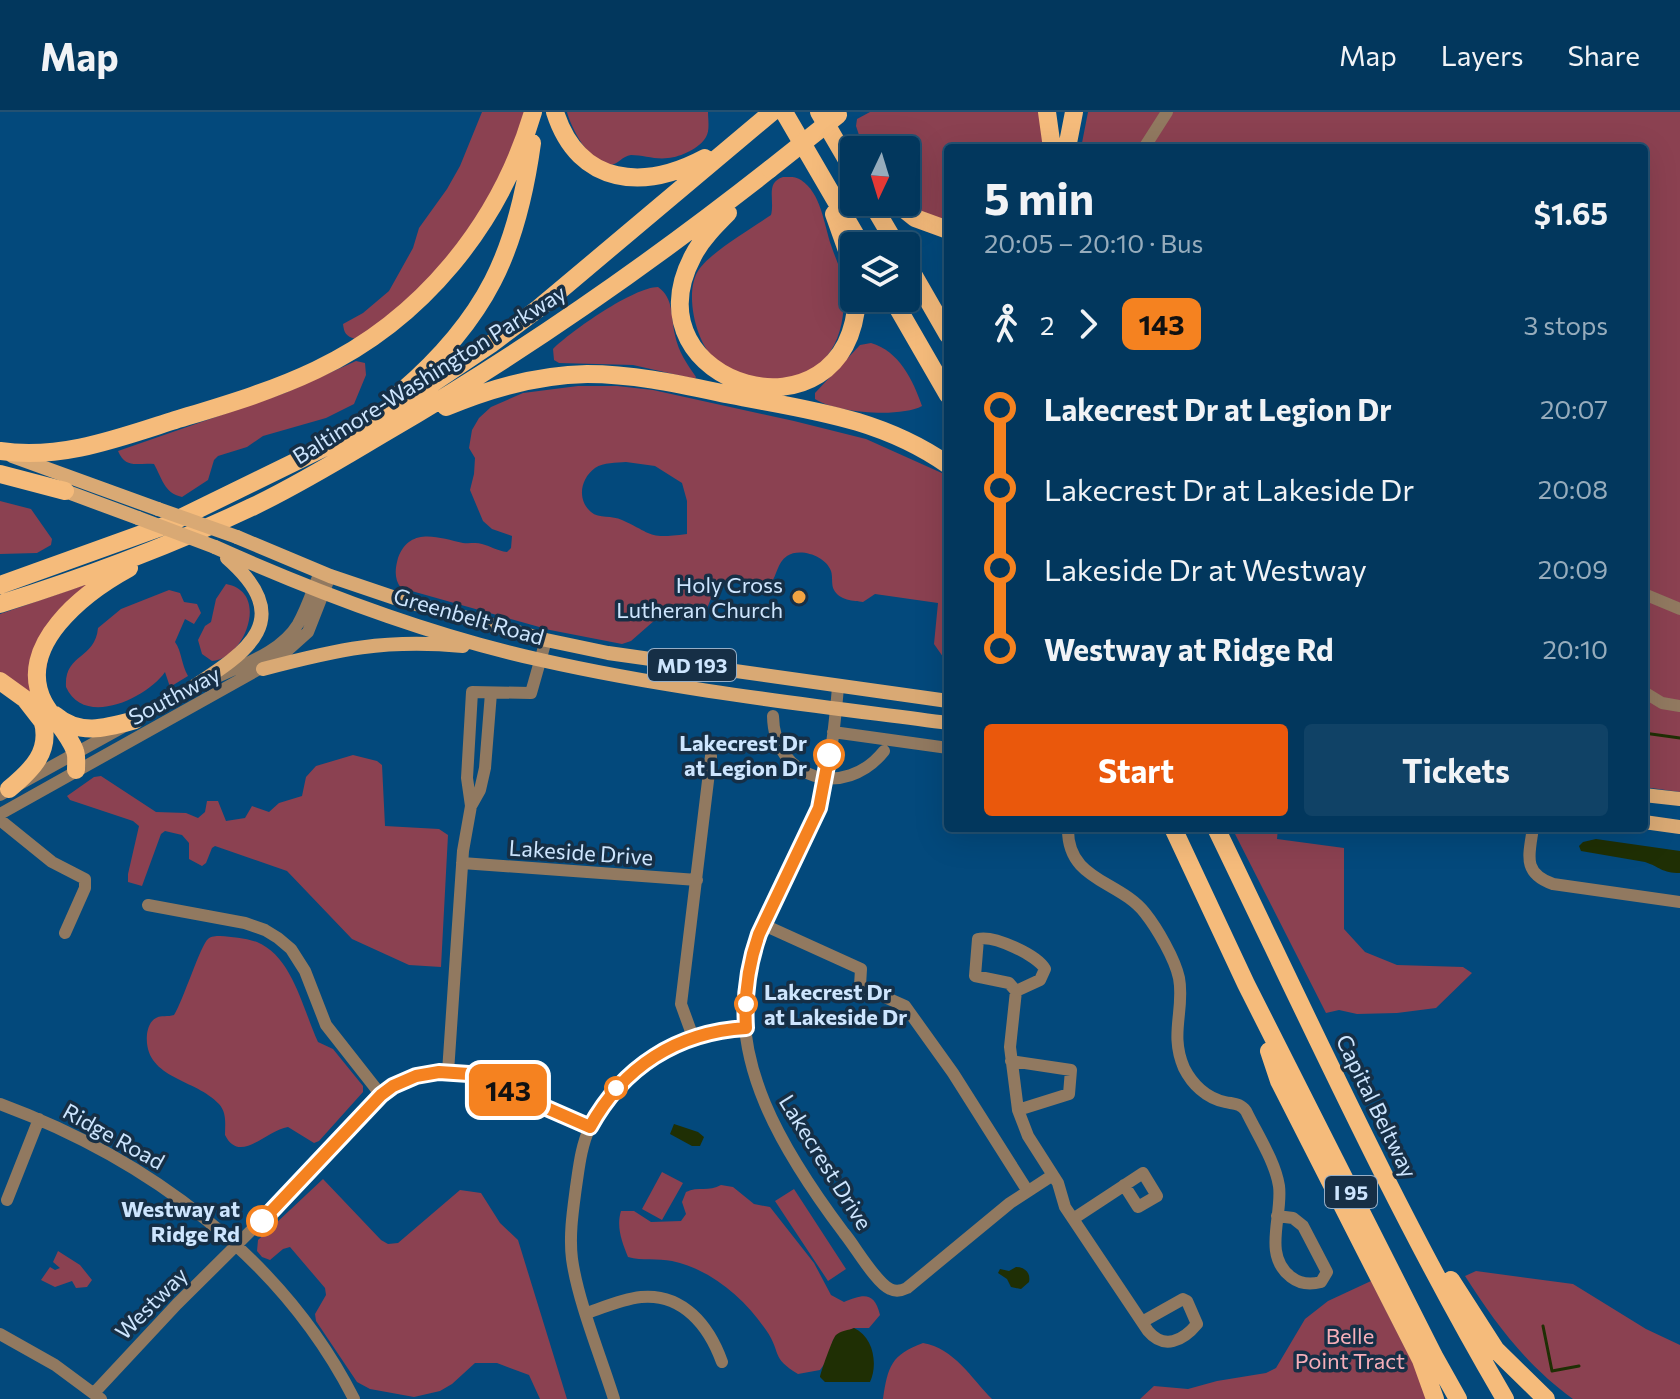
<!DOCTYPE html>
<meta charset="utf-8">
<style>
body{margin:0;font-family:Commissioner,sans-serif;background:#104266;color:#f1f3f6;height:100vh;display:flex;flex-direction:column;font-size:30px;white-space:nowrap}
*{box-sizing:border-box;margin:0}
p{font-size:26px;color:#96acbc}
.icon{flex:none;width:44px;height:44px;fill:none;stroke:currentColor;stroke-width:2;stroke-linecap:round;stroke-linejoin:round}
.map{position:relative;flex:1;overflow:hidden}
.side{position:absolute;left:944px;top:32px;width:704px;height:688px;display:flex;flex-direction:column;background:#02375d;border-radius:8px;box-shadow:0 8px 32px #0002,0 0 0 2px #235172}
.side>*{flex:none}
.badge{padding:0 16px;border-radius:12px;font-size:28px;line-height:52px}
.needle{width:52px;rotate:184deg}
.fabs{position:absolute;left:840px;top:24px;display:grid;gap:16px}
.fabs a{display:grid;place-items:center;width:80px;height:80px;border-radius:8px;background:#02375d;box-shadow:0 8px 32px #0002,0 0 0 2px #235172;font-size:40px}
.map>.badge{position:absolute;translate:-50% -50%;box-shadow:0 0 0 4px #fff}
.legs{display:flex;align-items:center;gap:12px;height:88px;padding:0 40px;font-size:26px}
.legs p{margin-inline-start:auto}
.head{display:flex;align-items:center;justify-content:space-between;height:136px;padding:0 40px}
h1{font-size:44px;font-weight:700;line-height:60px}
.cta{display:flex;gap:16px;margin-top:auto;padding:16px 40px}
.cta a{flex:1;height:92px;border-radius:8px;background:#ea580c;color:#fff;font-size:32px;font-weight:700;line-height:92px;text-align:center}
.cta a+a{background:#104266;color:#f1f3f6}
ul{padding:0 40px;list-style:none}
li{display:flex;align-items:center;gap:28px;height:80px;font-size:30px}
li i{display:grid;place-items:center;width:12px;height:100%;margin:0 10px;background:currentColor}
li i::after{content:'';width:20px;height:20px;margin:-10px;border:6px solid;border-radius:50%;background:#02375d}
li p{margin-inline-start:auto}
li:first-child i{background:linear-gradient(#0000 50%,currentColor 0)}
li:last-child i{background:linear-gradient(currentColor 50%,#0000 0)}
header{display:flex;align-items:center;gap:48px;box-sizing:border-box;height:112px;padding:0 40px;background:#02375d;border-bottom:2px solid #235172}
header strong{font-size:38px}
nav{display:flex;gap:44px;margin-inline-start:auto;font-size:28px}
.map>svg:first-child{display:block}
</style>
<header>
<strong>Map</strong>
<nav><a>Map</a><a>Layers</a><a>Share</a></nav>
</header>
<div class="map">
<svg width="1680" height="1287" viewBox="0 0 1680 1287">
<rect width="100%" height="100%" fill="#03497c"/>
<path fill="#8b4151" fill-rule="evenodd" d="M482,0h51l-10,34 -96,146 -72,47c-9,-3 -11,-6 -12,-15l20,-11 26,-22 24,-43 6,-20 28,-39 13,-23z
M567,0h141c0,8 2,18 -2,25 -6,11 -25,20 -38,21 -12,2 -25,-3 -37,-3 -9,1 -14,11 -23,10 -19,-3 -37,-37 -41,-53z
M870,0h169l6,36h-97v74l-18,-5 -24,-15v-52h-42l-8,-24 1,-7z
M1088,0h592v680l-36,-5v-639h-563z
M783,65c7,0 12,-1 18,3 20,13 23,44 30,65 3,10 8,19 10,29 11,54 -10,109 -73,106 -17,-1 -37,-9 -51,-19 -21,-16 -33,-68 -19,-90 11,-18 54,-43 73,-56 4,-16 -6,-32 12,-38z
M658,175c16,11 13,31 17,48 3,16 12,29 21,42l-1,2 -62,-14 -74,-2 -5,-3 -1,-11c18,-18 81,-62 105,-62z
M871,231c28,8 42,37 51,63 -22,12 -86,7 -107,-7v-6l45,-48z
M356,249l9,2 1,12 -12,29 -28,14 -63,18 -16,11 -29,9 -4,4 -6,20 -26,17c-18,-4 -20,-19 -28,-33 -16,-2 -28,6 -36,-13l167,-58z
M578,274h39l36,4 141,31 72,18 78,35 4,4v186l-14,-20 4,-41 -63,-9 -12,8c-9,-1 -24,-2 -29,-12 -3,-5 -1,-13 -3,-19 -5,-15 -31,-24 -44,-15 -10,7 -10,19 -16,27 -24,0 -46,-15 -59,13 -4,9 -5,16 -13,23l-44,1 -24,21 -9,3 -72,-14 -149,-42c-7,-9 -6,-19 -3,-30 12,-32 41,-20 65,-15 7,1 13,-1 19,1 9,2 15,7 25,8l4,-4 1,-12 -20,-7 -9,-8 -13,-31 4,-16 1,-16 -6,-10 3,-18 7,-12 12,-11 32,-14zM626,350l29,4 27,17 5,18v33c-40,5 -32,1 -65,-14 -10,-5 -23,-1 -31,-8 -14,-12 -11,-33 4,-44 9,-6 21,-5 31,-6z
M0,389l31,8 21,30 -1,6 -14,8 -37,1z
M99,468l-46,48 -13,79 -40,-30v-63z
M226,472c45,8 18,76 -14,77l-10,-7 -4,-14 7,-14 6,-4 5,-23z
M169,478l11,3 4,9 13,2 4,9 -7,11 -9,-5 -10,23c7,10 6,22 13,34l-18,11 -5,-15c-18,26 -81,56 -99,15 -2,-34 29,-27 32,-59l23,-19z
M353,643l24,6 5,4 3,61 54,3 9,6 -7,132 -32,-2 -57,-26 -65,-68 -72,-25 -3,2 -6,15 -4,3 -13,-7v-16l-7,-8 -17,-4 -4,3 -19,52 -14,-4v-8l11,-48 -6,-5 -63,-21 -3,-4 27,-19 7,-1 55,36 30,1 12,5 7,-6 2,-11h11l8,20 19,-3 7,-12 17,6 10,-9 23,-7 4,-19 10,-11z
M1232,716h46l-1,11 67,9v81l21,23 32,13 66,2 9,6 -36,35 -39,5 -40,1 -18,-4 -13,3z
M220,824c12,1 25,2 37,6 36,15 46,68 61,100l15,7 30,37v6l-44,49 -5,2 -26,-16c-22,3 -48,38 -63,8 0,-11 2,-22 -6,-31 -24,-26 -76,-25 -72,-70 1,-6 3,-13 9,-16 5,-3 12,-1 18,-3 9,-14 27,-71 34,-76 3,-3 8,-3 12,-3z
M662,1060l21,11 -21,37 -20,-11z
M323,1067l58,61 7,4 10,-1 62,-53 21,3 19,30 18,17 49,159h-27l-11,-24 -32,-12h-22l-23,21 -12,7 -26,6 -44,-8 -13,-7 -41,-61 -1,-7 11,-19 -1,-7 -35,-41 -7,2 -13,11 -8,-3 -5,-6 1,-11z
M721,1073l12,2 21,17 16,3 44,56 17,32 13,7c18,-7 30,-12 36,13l-11,13h-15l-21,12 -5,19 -8,11 -22,4c-28,-17 -16,-21 -32,-44 -22,-32 -54,-60 -94,-69 -14,-3 -30,0 -44,-4 -6,-15 -12,-30 -7,-46h13l17,11 30,-1 5,-7 -4,-12 4,-10c12,-6 23,0 35,-7z
M794,1077l52,80 -18,12 -53,-80z
M58,1139l22,14 12,15 -5,7 -11,1 -4,-7 -17,6 -14,-7 9,-13 5,3 5,-2 -7,-6z
M1476,1159l97,13 73,45 34,16v54h-107c-46,-33 -78,-76 -108,-123z
M1371,1169l47,92 9,26h-287l14,-13 34,3 29,-8 49,-8 10,-5 29,-49 23,-18z
M923,1231c31,5 48,35 69,56h-109c5,-33 8,-44 40,-56z"/>
<path fill="#1f2f04" d="M1596,727l84,12v22c-18,0 -20,-6 -35,-11l-64,-11 -2,-5 4,-4z
M674,1012l24,8 6,5 -4,9h-8l-22,-12z
M1016,1155c9,0 15,6 13,15l-8,7 -10,-2 -4,-8 -9,-6 2,-4 9,2z
M854,1216c20,9 24,37 16,54h-45l-5,-5c0,-3 13,-40 16,-42 4,-4 13,-5 18,-7z"/>
<g fill="none" stroke-linecap="round" stroke-linejoin="round">
<path stroke="#1f2f04" stroke-width="3" d="M1644,621l36,5
M1543,1214l9,45 27,-5"/>
<path stroke="#917960" stroke-width="12" d="M1144,36l23,-36
M1644,482l36,15
M215,566c29,-14 66,-26 83,-54 9,-16 15,-35 22,-52
M838,575c-4,47 -9,98 -28,142 -18,42 -44,82 -58,127 -31,100 35,201 92,277 11,13 32,50 46,56 6,3 11,2 17,-1l103,-85 43,-28
M1644,580l18,11 18,3
M773,604c1,64 72,84 111,35
M833,620l115,16
M0,683l199,-110
M471,694l-4,-28 5,-86 59,1 15,-53
M0,702l279,-156 29,-26 22,-56
M0,708l52,42 33,17v9l-20,45
M1068,716c-1,53 51,52 77,85 12,15 30,46 34,65 6,31 -10,56 5,90 8,16 22,30 41,34 9,2 15,1 21,9 11,23 29,50 33,75 4,30 -17,69 12,91 9,7 19,8 30,5l6,-10 -24,-46 -10,-8 -16,-2
M1533,716c-4,27 -11,45 20,56l127,18
M462,751l235,17
M148,793l97,18 20,7 13,8 13,11 14,22 21,54 55,70
M764,813l97,44 -1,17 45,20 48,67 74,117
M1016,879l-7,-8 -34,-7 3,-37c16,-4 59,16 67,30l-5,11 -24,11 -6,56 8,63 10,26 30,47 7,24 83,124c16,19 35,10 49,-7l-10,-23 -4,-2 -41,23
M693,925l-12,-33 30,-248
M1011,949l60,9 -2,24 -51,16
M448,960l15,-221 8,-45 9,-16 5,-22 6,-75
M0,992c146,54 282,153 354,295
M7,1088l32,-81
M1073,1107l70,-46 14,23 -19,11 -14,-22
M587,1201c17,-6 36,-14 54,-16 42,-4 68,29 81,65
M0,1222l55,31 46,34
M94,1281l83,-89 117,-116 87,-93c47,-39 92,-21 141,1 22,10 45,21 68,31
M614,1287c-13,-42 -36,-97 -42,-140 -3,-24 1,-49 4,-72 3,-20 5,-41 14,-60 29,-61 90,-94 156,-99"/>
<path stroke="#d9a974" stroke-width="14" d="M12,344l146,53
M57,376l81,30
M237,425l93,39 68,23 148,41 62,13 340,48
M215,435c105,47 213,88 326,113 133,30 271,45 407,63
M263,557c76,-20 121,-30 200,-23
M190,577c57,-37 108,-69 37,-131
M1644,683l36,4
M1644,710l36,5"/>
<path stroke="#f5bb7b" stroke-width="18" d="M555,0c24,75 90,78 150,46
M784,0l78,134
M819,0l35,60
M1047,0l5,36
M1067,36l7,-36
M871,90l26,44
M895,90l20,16 33,12
M728,101c-13,13 -27,27 -35,43 -69,130 156,196 164,42
M834,102l20,56
M906,150l42,73
M892,186l56,97
M401,280c85,-73 116,-140 131,-249
M446,295c45,-19 92,-32 141,-33 49,0 96,11 144,21 78,15 150,23 217,70
M0,339c59,9 116,-12 172,-30 49,-15 98,-29 144,-51 106,-50 184,-146 217,-258
M0,362l65,17
M0,473l164,-59 184,-90 55,-33 88,-59 48,-36 233,-196
M0,492c86,-27 172,-59 254,-98 46,-22 88,-48 132,-74 134,-78 262,-167 384,-263
M0,569l25,18 21,27
M55,603c24,21 51,13 80,5
M76,658c0,-6 1,-14 -1,-19 -6,-17 -22,-32 -31,-48 -30,-57 41,-111 85,-135
M9,677c23,-19 43,-38 33,-70
M1173,716l73,156 189,374 23,41
M1216,716c93,192 181,387 289,571
M1269,939l10,30 142,279 14,39
M1451,1168l45,70 50,49"/>
<path stroke="#d9a974" stroke-width="14" d="M158,397l79,28
M138,406l77,29"/>
<path stroke="#f5bb7b" stroke-width="18" d="M770,57l68,-54"/>
</g>
<g fill="none" stroke-linecap="round" stroke-linejoin="round">
<defs>
<path id="line-1" d="M262,1109l119,-126 12,-9 23,-10 23,-4 30,2 121,53c33,-60 87,-95 156,-99 -2,-33 2,-63 13,-94l60,-126 10,-53"/>
</defs>
<use href="#line-1" stroke="#fff" stroke-width="18"/>
<use href="#line-1" stroke="#f58220" stroke-width="12"/>
</g>
<circle fill="#f3a442" stroke="#162f46" stroke-width="3" cx="799" cy="485" r="8"/>
<g fill="#fff" stroke="#f58220" stroke-width="4">
<circle cx="829" cy="643" r="14"/>
<circle cx="746" cy="892" r="10"/>
<circle cx="616" cy="976" r="10"/>
<circle cx="262" cy="1109" r="14"/>
</g>
<g text-anchor="middle" dominant-baseline="central" stroke-width="7" stroke-linejoin="round" paint-order="stroke">
<g fill="#162f46" stroke="#96aec7" stroke-width="2">
<rect x="648" y="537" width="88" height="32" rx="6"/>
<rect x="1325" y="1064" width="52" height="32" rx="6"/>
</g>
<g font-size="20" font-weight="bold" fill="#cde5fe">
<text x="692" y="553">MD 193</text>
<text x="1351" y="1080">I 95</text>
</g>
<g font-size="22" fill="#cde5fe" stroke="#162f46">
<text transform="translate(429 262) rotate(-32)">Baltimore-Washington Parkway</text>
<text transform="translate(469 504) rotate(16)">Greenbelt Road</text>
<text transform="translate(174 583) rotate(-28)">Southway</text>
<text transform="translate(581 740) rotate(4)">Lakeside Drive</text>
<text transform="translate(1377 994) rotate(64)">Capital Beltway</text>
<text transform="translate(114 1024) rotate(29)">Ridge Road</text>
<text transform="translate(826 1050) rotate(58)">Lakecrest Drive</text>
<text transform="translate(151 1191) rotate(-45)">Westway</text>
</g>
<g font-size="22" fill="#cde5fe" stroke="#162f46" text-anchor="end">
<text x="783" y="472">Holy Cross<tspan x="783" dy="25">Lutheran Church</tspan></text>
</g>
<g font-size="22" font-weight="bold" fill="#cde5fe" stroke="#162f46" text-anchor="end">
<text x="807" y="630">Lakecrest Dr<tspan x="807" dy="25">at Legion Dr</tspan></text>
<text x="764" y="879" text-anchor="start">Lakecrest Dr<tspan x="764" dy="25">at Lakeside Dr</tspan></text>
<text x="240" y="1096">Westway at<tspan x="240" dy="25">Ridge Rd</tspan></text>
</g>
<g font-size="22" fill="#f7afba" stroke="#162f46">
<text x="1350" y="1223">Belle<tspan x="1350" dy="25">Point Tract</tspan></text>
</g>
</g>
</svg>
<div class="fabs">
<a><svg class="needle" viewBox="-14 -14 28 28"><path d="M0-13l5 13h-10z" fill="#e53935"/><path d="M0 13l5-13h-10z" fill="#96acbc"/></svg></a>
<a><svg class="icon" aria-label="layers" viewBox="0 0 24 24"><path d="M12 4l9 5-9 5-9-5zM3 14l9 5 9-5"/></svg></a>
</div>
<b class="badge" style="left:508px;top:978px;background:#f58220;color:#111">143</b>
<section class="side">
<div class="head"><div><h1>5 min</h1><p>20:05 – 20:10 · Bus</p></div><b>$1.65</b></div>
<div class="legs"><svg class="icon" aria-label="walk" viewBox="0 0 24 24"><circle cx="13" cy="4" r="2"/><path d="M13 8l-2 6 4 7M11 14l-3 7M7 12l3-4h3l4 4"/></svg>2<svg class="icon" aria-label="forward" viewBox="0 0 24 24"><path d="M9 5l7 7-7 7"/></svg><b class="badge" style="background:#f58220;color:#111">143</b><p>3 stops</p></div>
<ul>
<li><i style="color:#f58220"></i><b>Lakecrest Dr at Legion Dr</b><p>20:07</p></li>
<li><i style="color:#f58220"></i><span>Lakecrest Dr at Lakeside Dr</span><p>20:08</p></li>
<li><i style="color:#f58220"></i><span>Lakeside Dr at Westway</span><p>20:09</p></li>
<li><i style="color:#f58220"></i><b>Westway at Ridge Rd</b><p>20:10</p></li>
</ul>
<div class="cta"><a>Start</a><a>Tickets</a></div>
</section>
</div>
